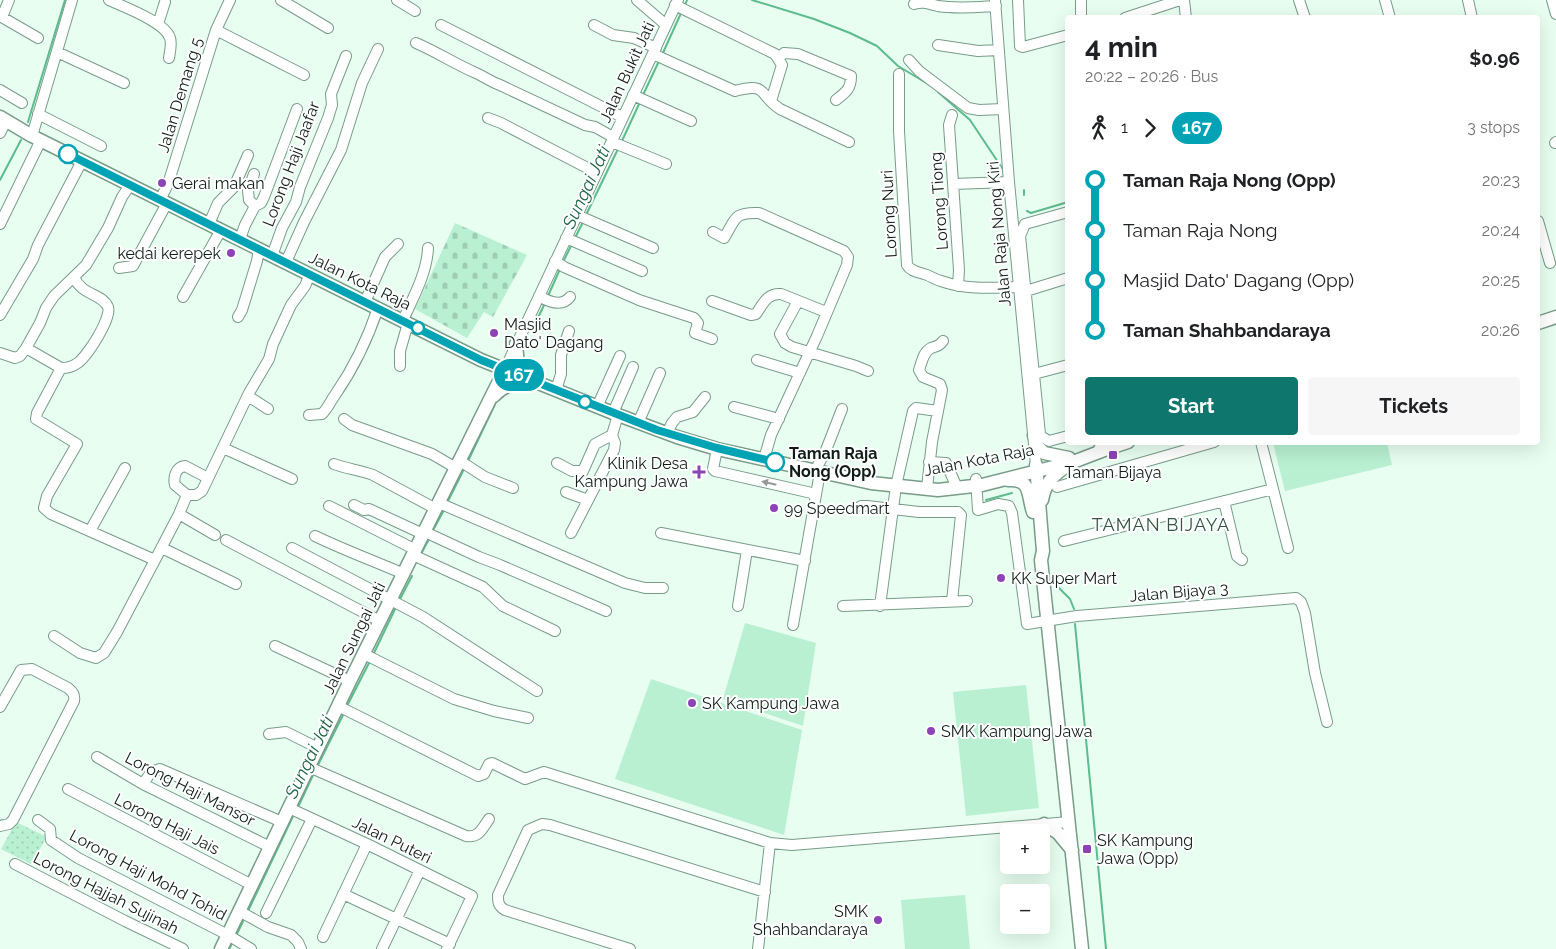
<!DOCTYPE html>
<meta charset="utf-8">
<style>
body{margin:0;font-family:Raleway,sans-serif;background:#f6f6f6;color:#202124;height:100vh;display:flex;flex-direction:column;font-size:19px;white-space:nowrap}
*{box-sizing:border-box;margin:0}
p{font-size:16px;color:#757577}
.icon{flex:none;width:28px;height:28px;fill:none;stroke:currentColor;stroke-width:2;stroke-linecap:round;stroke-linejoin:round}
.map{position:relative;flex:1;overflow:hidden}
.side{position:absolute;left:1065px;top:15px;width:475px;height:430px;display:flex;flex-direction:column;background:#fff;border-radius:5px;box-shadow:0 5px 20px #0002}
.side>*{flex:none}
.badge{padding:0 10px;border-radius:16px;font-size:18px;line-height:32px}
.fabs{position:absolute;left:1000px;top:824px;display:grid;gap:10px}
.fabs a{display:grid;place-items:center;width:50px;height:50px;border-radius:5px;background:#fff;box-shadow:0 5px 20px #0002;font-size:25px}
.map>.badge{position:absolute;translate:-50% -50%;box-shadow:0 0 0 2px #fff}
.legs{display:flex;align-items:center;gap:8px;height:55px;padding:0 20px;font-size:16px}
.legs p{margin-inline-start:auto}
.overview{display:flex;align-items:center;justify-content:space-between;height:85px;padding:0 20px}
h1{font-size:28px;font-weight:700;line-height:38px}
.action{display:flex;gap:10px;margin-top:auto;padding:10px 20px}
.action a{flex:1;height:58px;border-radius:5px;background:#0f766e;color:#fff;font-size:20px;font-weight:700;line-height:58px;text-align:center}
.action a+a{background:#f6f6f6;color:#202124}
ul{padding:0 20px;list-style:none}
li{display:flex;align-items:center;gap:18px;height:50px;font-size:19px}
li i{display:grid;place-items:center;width:8px;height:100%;margin:0 6px;background:currentColor}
li i::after{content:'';width:12px;height:12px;margin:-6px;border:4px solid;border-radius:50%;background:#fff}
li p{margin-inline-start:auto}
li:first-child i{background:linear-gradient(#0000 50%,currentColor 0)}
li:last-child i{background:linear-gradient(currentColor 50%,#0000 0)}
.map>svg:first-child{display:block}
</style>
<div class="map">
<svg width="1556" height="949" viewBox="0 0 1556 949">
<defs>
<pattern id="green-dots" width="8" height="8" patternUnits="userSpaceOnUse" patternTransform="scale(1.25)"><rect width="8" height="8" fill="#b9f0d2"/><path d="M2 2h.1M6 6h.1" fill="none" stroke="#9ecdb4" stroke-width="1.8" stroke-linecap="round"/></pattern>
<pattern id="cemetery-stones" width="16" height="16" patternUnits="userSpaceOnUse" patternTransform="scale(1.25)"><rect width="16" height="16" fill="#b9f0d2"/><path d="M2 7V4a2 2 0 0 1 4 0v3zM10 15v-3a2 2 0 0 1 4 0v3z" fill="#9ecdb4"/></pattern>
</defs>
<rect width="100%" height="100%" fill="#e7fef1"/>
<path fill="url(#green-dots)" d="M16,822l31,15 -16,27 -30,-15z"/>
<path fill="url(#cemetery-stones)" d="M455,223l72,32 -34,62 -9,-5 -17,26 -52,-29z"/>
<path fill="#b9f0d2" d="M1273,443h114l5,22 -107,26z
M745,623l71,20 -13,83 -80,-27z
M651,679l151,51 -18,105 -169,-56z
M1026,685l13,123 -73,8 -13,-124z
M965,895l5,54h-65l-4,-49z"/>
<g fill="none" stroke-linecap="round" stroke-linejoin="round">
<path stroke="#5dbb8e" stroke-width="2" d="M752,0l62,19 36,14 27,13 21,20 35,21
M685,5l2,-5
M662,55l20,-44
M938,92l32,28 32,48
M643,95l16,-34
M28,122l37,-122
M621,143l19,-41
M0,180l21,-40
M1024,190v5
M1027,211l4,2 37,-11
M586,215l32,-66
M575,238l8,-16
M563,262l9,-18
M548,296l12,-27
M534,326l11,-23
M468,461l29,-61
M986,500l26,-7
M447,503l18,-36
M432,532l12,-22
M421,554l8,-15
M1054,583l16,16 4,10
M399,601l13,-25
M1075,624l31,325
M373,655l23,-48
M347,706l23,-45
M317,767l27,-54
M298,807l16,-34
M248,911l46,-97
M236,936l9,-19
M229,949l4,-7"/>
<defs>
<path id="minor" d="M109,0c15,7 56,22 61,38 2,5 0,14 -1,20
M281,0l47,28
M397,0l18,11
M637,0l29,25
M995,0l14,182 27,283
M1018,0l2,46 3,1 45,-12
M1081,0v18
M1184,0l2,18
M1299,0l6,18
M1385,0l5,18
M1468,0l4,18
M1552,0l4,14
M914,4c10,-3 15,0 24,2 19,3 39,1 58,0
M675,5l100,49 7,11 -11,36
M0,16l38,22
M2,17l7,-17
M1125,18l55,-18
M158,24l7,-22
M441,25l181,92
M594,25l19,10 21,3 22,10
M216,30l88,45
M416,43c21,9 39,21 60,30 9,4 13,8 24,12l85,40 10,2 18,10
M938,45l40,6 21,-1
M57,52l67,31
M653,54l82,37c34,-9 23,4 45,18l69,33
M778,58l6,-5 14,1 53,22c0,13 -5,16 -15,24
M909,60l10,11 49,37 11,2 24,-1
M899,74v57l8,134c4,7 12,7 20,10 5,2 9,5 14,6 25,9 51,7 77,6
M0,90l22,13
M633,95l58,26
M38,114l63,32
M952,115l-3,10 10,145 -1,16
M488,118l13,5 96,50
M0,133l6,-12
M32,136l40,-136
M612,142l54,22
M1555,143l1,-1
M953,184l56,-2
M160,200l8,-16 48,-154 14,-30
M255,206l6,-3 3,-6 33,-88
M1068,212l-43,12 -5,12 20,198 2,3 7,4 19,-5
M577,215l76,33
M1538,221l12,42
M0,224l41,-84
M209,224l9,-21 16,-16 14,-32
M713,232l11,6c12,-19 9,-26 35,-25l85,38 4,6 -1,8 -30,71 -46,99 -7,24
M566,238l76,33
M240,239l5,-14 10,-19 -6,-6 -1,-9 6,-17
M272,256l10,-28 14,-26 4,-15 28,-69 4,-13 -1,-11 15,-38
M555,261l9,6 75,33 55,18 4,5 -3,10 17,6
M286,262l18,-40 37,-72 21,-67 16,-34
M119,268l14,-2 34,-63
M1026,291l42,-13
M539,296c10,6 23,11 31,1
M183,297l38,-67
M712,301l39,14 5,-1c7,-10 11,-21 25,-20l45,18
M798,301l-18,33 5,9 7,4 64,19 12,5
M365,302l20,-45 13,-13
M0,315l33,-56 5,-14 44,-84
M238,317l4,-7 15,-49 2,-12
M403,320c10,-22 24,-47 25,-72
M26,348l35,20c5,0 11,-1 15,-4 10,-5 36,-46 32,-57 -6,-14 -26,-11 -34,-30
M0,353l15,5 5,-2 6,-8 14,-25 6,-15 8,-12 32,-31 22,-37 14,-31 8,-12
M757,360l43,13
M400,366v-15l8,-28
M505,369l173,-369
M1034,374l34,-9
M556,390l5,-16v-19l8,-24
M248,396l20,13
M597,407l23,-51
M734,407l45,12
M613,413l20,-46
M309,415l13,-1c6,-6 8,-12 13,-19 18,-26 33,-57 43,-87
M344,419l8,6 80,29 24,14
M638,423l22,-50
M667,433l5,-10 5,-6 16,-5 12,-15
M1261,442l27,106
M223,448l69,31
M717,449l-4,20 2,2 101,23
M460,461l25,16 28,11
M929,462l17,1 9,20
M557,463l15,8h11l12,-27 17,-9 6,-20
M334,464c13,5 26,6 39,11l63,34
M815,471l11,-21 16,-41
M976,479l2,31 20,-6 11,2 3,7 15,111 50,-8 219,-18 5,4 4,11 10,60 12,49
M1057,487l157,-45
M927,488l5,-46 10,-52 -2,-6 -17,-7 -4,-7c3,-8 4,-18 12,-22 6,-2 8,-2 12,-7
M566,492l22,8
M187,495l-12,-10c-2,-8 1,-18 10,-19l23,12
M1224,501l13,55 5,4
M439,503l186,80 20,5h18
M354,505l10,5 5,-1 54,25
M329,506l87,44
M861,506h6l52,6h39l3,3 -9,86
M179,514l36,21
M90,531l35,-63
M425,532l54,25 21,8 106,46
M571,533l43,-83 1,-7 -3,-8
M661,533l144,28
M315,536c29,14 59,25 89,38
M226,540l154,81
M1064,541l209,-52
M162,548l74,36
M292,548l131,69 114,74
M413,555l70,32 20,19 52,25
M155,560l24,-46 8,-19h9l6,-4 47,-98 20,-34 4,-15 18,-39 14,-19 5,-12
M738,606l9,-56
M843,606l124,-5
M880,606l16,-120 17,-75 3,-3 22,3
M793,625l27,-153
M54,636l26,17 16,5 8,-5 13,-21 38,-72 -104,-46 -7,-6 3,-12 30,-52 -41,-25 1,-6 24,-45
M275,646l75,35
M364,654l90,45 40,12 34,7
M338,706l140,70 6,-2 5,-10 3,-1 33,16 19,-7 226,71 22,2 277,-23
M0,707l21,-37 11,-1 36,19c5,4 7,7 6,13l-61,119 -4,4 -9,2
M269,734l17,-2 32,16
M97,757l46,27 127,63
M309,767l157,69c13,2 16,-7 23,-17
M143,784l8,-12 9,-3 122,53
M68,789l184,96
M289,808l78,36 105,52 -25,53
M38,820l12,9 1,11 27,18 150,77 23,14
M15,864l110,57 58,28
M343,894l107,50
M239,911l29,16 23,8 7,7 3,7
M266,913l46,-94
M323,937l44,-93
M382,949l38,-79
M630,949l-125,-39c-7,-4 -7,-8 -7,-15l30,-65 14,-6 8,1 215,67
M758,949l12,-106"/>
<path id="major" d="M0,117l32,19 449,224 137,55 59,22 40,12 154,34 67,7 44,-5 91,-23 34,-13
M1538,323l18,-6
M516,344l2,21 9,13
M494,396c10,-12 23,-13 38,-14
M1034,435l4,12 6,6 25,5
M1100,449h7l21,-7
M1036,465l7,86 -2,9 41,389
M1008,480c24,-1 19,14 25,32
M1042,500c3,-16 9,-23 23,-33
M1044,824l14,9 14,17
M221,949l129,-268 155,-312"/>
</defs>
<use href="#minor" stroke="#799c89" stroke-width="12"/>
<use href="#major" stroke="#799c89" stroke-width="15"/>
<use href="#minor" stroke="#fff" stroke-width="10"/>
<use href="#major" stroke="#fff" stroke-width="12"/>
</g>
<defs><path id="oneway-solid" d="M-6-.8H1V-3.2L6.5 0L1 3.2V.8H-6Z" transform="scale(1.25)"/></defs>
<use fill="#939996" href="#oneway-solid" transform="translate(769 483) rotate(-167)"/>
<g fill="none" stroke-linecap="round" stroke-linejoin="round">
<defs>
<path id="line-1" d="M68,154l413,206 176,70 60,18 58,14"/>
</defs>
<use href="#line-1" stroke="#fff" stroke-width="11"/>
<use href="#line-1" stroke="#00a3b4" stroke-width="8"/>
</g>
<g fill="#fff" stroke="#00a3b4" stroke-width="2.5">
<circle cx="68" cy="154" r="9"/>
<circle cx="418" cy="328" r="6"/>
<circle cx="585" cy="402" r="6"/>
<circle cx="775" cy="462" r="9"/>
</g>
<g fill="#8b43b5" stroke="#fff" stroke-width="2">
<circle cx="162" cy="183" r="5"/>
<circle cx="231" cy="253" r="5"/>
<circle cx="494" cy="333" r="5"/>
<rect x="1108" y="450" width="10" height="10" rx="2.5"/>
<path d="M696.5 464.5h5v5h5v5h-5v5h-5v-5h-5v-5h5z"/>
<circle cx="774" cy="508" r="5"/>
<circle cx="1001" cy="578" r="5"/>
<circle cx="692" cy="703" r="5"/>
<circle cx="931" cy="731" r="5"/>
<rect x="1082" y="844" width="10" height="10" rx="2.5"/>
<circle cx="878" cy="920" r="5"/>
</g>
<g text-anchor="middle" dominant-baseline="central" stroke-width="4" stroke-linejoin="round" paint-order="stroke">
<g font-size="16" fill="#0f1d16" stroke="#fff">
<text transform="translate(627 72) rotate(-65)">Jalan Bukit Jati</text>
<text transform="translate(180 95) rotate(-73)">Jalan Demang 5</text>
<text transform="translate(291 164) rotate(-69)">Lorong Haji Jaafar</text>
<text transform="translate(939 201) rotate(-94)">Lorong Tiong</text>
<text transform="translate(889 214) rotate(-93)">Lorong Nuri</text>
<text transform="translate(999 234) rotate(-95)">Jalan Raja Nong Kiri</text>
<text transform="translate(360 281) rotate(26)">Jalan Kota Raja</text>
<text transform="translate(979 460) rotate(-11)">Jalan Kota Raja</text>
<text transform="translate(1179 592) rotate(-5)">Jalan Bijaya 3</text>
<text transform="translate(354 638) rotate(-64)">Jalan Sungai Jati</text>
<text transform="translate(190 789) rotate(27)">Lorong Haji Mansor</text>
<text transform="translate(167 824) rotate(27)">Lorong Haji Jais</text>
<text transform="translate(392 840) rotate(26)">Jalan Puteri</text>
<text transform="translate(148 875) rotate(28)">Lorong Haji Mohd Tohid</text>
<text transform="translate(106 893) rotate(27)">Lorong Hajjah Sujinah</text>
</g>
<g font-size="16" fill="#0f1d16" stroke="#fff" text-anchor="start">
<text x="172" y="183">Gerai makan</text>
<text x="221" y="253" text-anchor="end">kedai kerepek</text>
<text x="504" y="324">Masjid<tspan x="504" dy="18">Dato' Dagang</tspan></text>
<text x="688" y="463" text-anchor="end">Klinik Desa<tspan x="688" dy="18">Kampung Jawa</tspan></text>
<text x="1113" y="472" text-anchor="middle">Taman Bijaya</text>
<text x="784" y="508">99 Speedmart</text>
<text x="1011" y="578">KK Super Mart</text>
<text x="702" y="703">SK Kampung Jawa</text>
<text x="941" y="731">SMK Kampung Jawa</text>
<text x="1097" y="840">SK Kampung<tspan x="1097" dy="18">Jawa (Opp)</tspan></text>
<text x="868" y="911" text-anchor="end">SMK<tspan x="868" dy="18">Shahbandaraya</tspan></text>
</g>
<g font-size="16" font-weight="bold" fill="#0f1d16" stroke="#fff" text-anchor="start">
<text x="789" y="453">Taman Raja<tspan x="789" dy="18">Nong (Opp)</tspan></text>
</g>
<g font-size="18" font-style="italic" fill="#1f6546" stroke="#fff">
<text transform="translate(586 187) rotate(-65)">Sungai Jati</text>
<text transform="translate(309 757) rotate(-64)">Sungai Jati</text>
</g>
<g font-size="18" letter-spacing="1" fill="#345544" stroke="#fff">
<text x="1161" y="524">TAMAN BIJAYA</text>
</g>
</g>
</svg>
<div class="fabs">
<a>+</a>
<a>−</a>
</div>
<b class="badge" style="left:519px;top:375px;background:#00a3b4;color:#fff">167</b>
<section class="side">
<div class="overview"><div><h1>4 min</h1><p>20:22 – 20:26 · Bus</p></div><b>$0.96</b></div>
<div class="legs"><svg class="icon" aria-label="walk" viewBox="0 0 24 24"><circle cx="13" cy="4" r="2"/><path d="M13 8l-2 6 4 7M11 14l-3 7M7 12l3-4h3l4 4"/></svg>1<svg class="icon" aria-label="forward" viewBox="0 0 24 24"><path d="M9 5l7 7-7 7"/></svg><b class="badge" style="background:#00a3b4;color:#fff">167</b><p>3 stops</p></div>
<ul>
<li><i style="color:#00a3b4"></i><b>Taman Raja Nong (Opp)</b><p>20:23</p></li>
<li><i style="color:#00a3b4"></i><span>Taman Raja Nong</span><p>20:24</p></li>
<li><i style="color:#00a3b4"></i><span>Masjid Dato' Dagang (Opp)</span><p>20:25</p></li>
<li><i style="color:#00a3b4"></i><b>Taman Shahbandaraya</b><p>20:26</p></li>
</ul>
<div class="action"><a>Start</a><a>Tickets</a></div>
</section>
</div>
